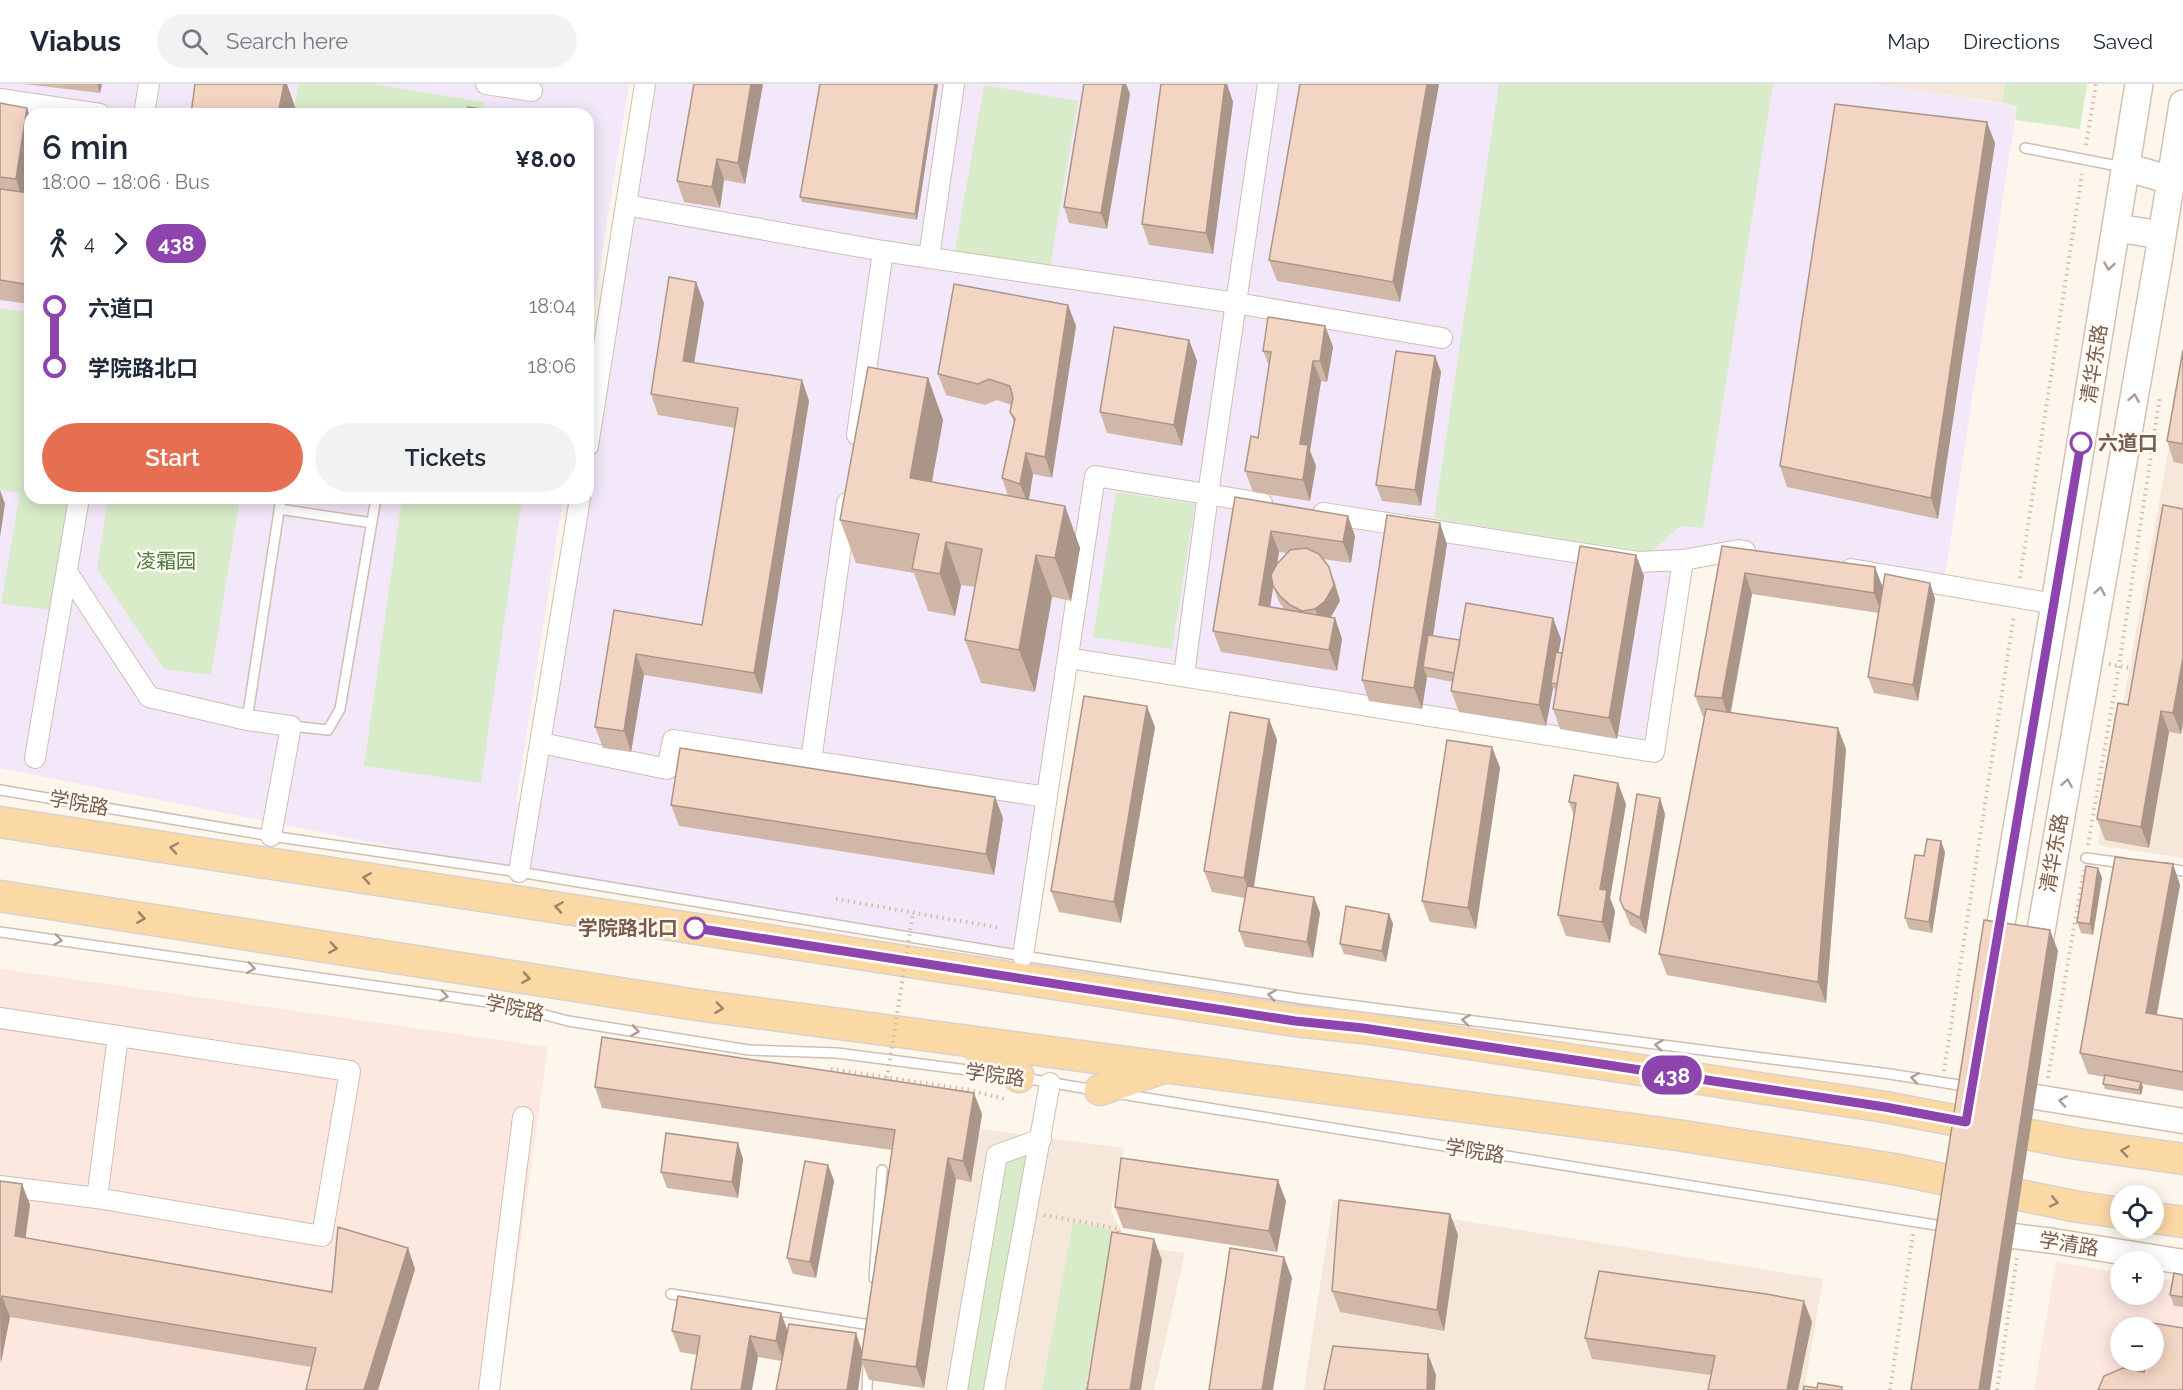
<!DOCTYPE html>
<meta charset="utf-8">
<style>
body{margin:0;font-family:Raleway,"Noto Sans SC",sans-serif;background:#f2f2f3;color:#1f2937;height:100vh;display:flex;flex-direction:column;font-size:22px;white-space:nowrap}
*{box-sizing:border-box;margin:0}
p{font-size:20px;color:#747a83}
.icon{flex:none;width:33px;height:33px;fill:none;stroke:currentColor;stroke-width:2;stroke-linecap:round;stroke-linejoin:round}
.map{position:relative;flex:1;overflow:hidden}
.side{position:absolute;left:24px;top:24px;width:570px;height:396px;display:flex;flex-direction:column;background:#fff;border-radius:18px;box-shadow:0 3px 15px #0003}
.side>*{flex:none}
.badge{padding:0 12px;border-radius:20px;font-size:21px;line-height:39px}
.controls{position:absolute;left:2110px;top:1101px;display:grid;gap:12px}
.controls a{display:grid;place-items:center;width:54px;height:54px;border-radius:50%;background:#fff;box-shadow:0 3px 15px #0003;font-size:30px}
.map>.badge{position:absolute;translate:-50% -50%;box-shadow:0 0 0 3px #fff}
.legs{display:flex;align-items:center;gap:9px;height:66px;padding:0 18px;font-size:20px}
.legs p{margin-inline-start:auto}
.headline{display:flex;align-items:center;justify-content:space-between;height:102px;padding:0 18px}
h1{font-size:33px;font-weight:600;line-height:45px}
.primary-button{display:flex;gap:12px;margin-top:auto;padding:12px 18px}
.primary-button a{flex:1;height:69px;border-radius:36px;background:#e76f51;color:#fff;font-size:24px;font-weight:600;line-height:69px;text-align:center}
.primary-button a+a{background:#f2f2f3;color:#1f2937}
ul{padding:0 18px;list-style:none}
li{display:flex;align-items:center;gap:21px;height:60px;font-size:22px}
li i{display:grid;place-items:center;width:9px;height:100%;margin:0 8px;background:currentColor}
li i::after{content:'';width:15px;height:15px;margin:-8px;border:4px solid;border-radius:50%;background:#fff}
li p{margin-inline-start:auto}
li:first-child i{background:linear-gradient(#0000 50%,currentColor 0)}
li:last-child i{background:linear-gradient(currentColor 50%,#0000 0)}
header{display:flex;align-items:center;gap:36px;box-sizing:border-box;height:84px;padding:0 30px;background:#fff;border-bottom:2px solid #e0e1e3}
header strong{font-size:28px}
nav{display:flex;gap:33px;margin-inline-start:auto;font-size:21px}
.search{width:420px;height:54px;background:#f2f2f3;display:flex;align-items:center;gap:15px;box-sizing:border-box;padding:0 21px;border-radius:33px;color:#747a83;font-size:22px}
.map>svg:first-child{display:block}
</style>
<header>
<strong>Viabus</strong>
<div class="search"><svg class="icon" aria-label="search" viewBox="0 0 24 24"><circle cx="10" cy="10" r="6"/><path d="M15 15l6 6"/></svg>Search here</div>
<nav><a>Map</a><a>Directions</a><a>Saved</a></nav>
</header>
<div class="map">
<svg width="2183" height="1306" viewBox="0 0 2183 1306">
<rect width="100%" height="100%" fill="#fdf6ec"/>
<path fill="#f5e8da" d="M1871,0h134l-3,19z
M2183,283v491l-85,-13z
M958,1042l166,22 -13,63 17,34 57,8 -31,137h-233z
M1333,1116l490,79 -19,111h-500z"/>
<path fill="#fde8e0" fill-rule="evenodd" d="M0,885l548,78 -48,343h-500z
M2056,1178l65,11v21h33v-16l29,5v107h-149zM2121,1244h33v32h-33z"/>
<path fill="#f3e8fa" d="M0,0h629l-41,258v-228h-558v384h533l-47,304 14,3 58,-307v-58l56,-356h1227l146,22 -72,470 -262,-16 -29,192 -586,-94 -45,298 -504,-84 -519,-104z"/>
<path fill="#d8ecc9" d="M298,0h74l112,18 -1,12h-189z
M1499,0h274l-70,444 -23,-2 -31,28 -215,-36z
M2005,0h82l-7,45 -65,-9 2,-14 -15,-3z
M984,1l94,16 -28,166 -95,-16z
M0,224l30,5v185h49l-19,113 -59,-7 19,-111 -20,-3z
M1116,408l79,12 -23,145 -79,-12z
M108,414h132l-29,177 -47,-6 -67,-100z
M402,414h120l-41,285 -117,-17z
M1006,1067l26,5 -43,234h-29z
M1073,1138l41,8 -29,160h-43z"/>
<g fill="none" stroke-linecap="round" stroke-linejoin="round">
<defs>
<path id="service" d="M2025,64l98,19
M279,425l93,14
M247,636l34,-222
M291,642l37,4 12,-21 36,-211
M0,706l271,46 248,36 504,84 279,43 588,75 81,13
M2086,774l38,5
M2165,784l18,3
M0,848l508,73 60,16 181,29 88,3 161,21
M1023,994l72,12
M1121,1010l827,133
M874,1194l8,-108
M671,1210l200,31 -1,6
M867,1306l1,-25"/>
<path id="minor" d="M486,0l46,7
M0,15l100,15
M144,30l5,-30
M626,121l257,46 353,52 206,35
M929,173l25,-173
M857,351l26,-184
M588,362l57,-362
M1323,429l315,49 45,-2 56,-10 6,1
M1851,485l204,35
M67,488l82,125 98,23 44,6 -20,110
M1068,574l586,94 29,-192
M1184,591l24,-181 60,-410
M541,659l126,26 6,-29 374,57
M35,674l44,-260
M811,677l36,-258
M519,788l61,-374
M1023,872l72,-480 167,27
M0,934l350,53 -28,165 -225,-38 21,-162
M0,1102l97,12
M489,1306l34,-273
M957,1306l40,-235 44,-16
M994,1306l56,-307"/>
<path id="tertiary" d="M2005,1008l178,29
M1989,1149l64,8 130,21"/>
<path id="secondary" d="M2126,83l44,13
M2116,144l46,7
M1995,875l60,-355 84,-520
M2035,881l123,-704 25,-157"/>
<path id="primary" d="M0,738l1295,199 68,7 522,79 193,37 105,15
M0,812l697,109 980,130 217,34 179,37 48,7
M972,959l47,34
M1100,1006l63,-22
M2154,1134l29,4"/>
</defs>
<use href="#service" stroke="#d1beb0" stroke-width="12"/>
<use href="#minor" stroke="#d1beb0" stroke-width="22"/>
<use href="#tertiary" stroke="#d1beb0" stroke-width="27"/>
<use href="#secondary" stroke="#d6c0b0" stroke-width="30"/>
<use href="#primary" stroke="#dad1cd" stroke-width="33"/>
<path stroke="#d9b8a5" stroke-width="4" stroke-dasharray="1.5 4.5" stroke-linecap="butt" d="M2086,61l10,-61
M2020,494l62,-404
M2109,580l20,4
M2088,761l31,-179 41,-270
M836,815l164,29
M831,985l139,21 35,9
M1944,987l70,-456
M2048,994l36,-208
M1044,1131l75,14 -1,7
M1087,1306l2,-9
M1890,1306l23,-156
M1997,1306l20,-133"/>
<use href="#service" stroke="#fff" stroke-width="9"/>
<use href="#minor" stroke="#fff" stroke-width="20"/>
<use href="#tertiary" stroke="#fff" stroke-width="24"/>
<use href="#secondary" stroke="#fff" stroke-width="27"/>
<use href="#primary" stroke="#fbd9a5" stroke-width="30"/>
<path stroke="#d9b8a5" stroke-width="4" stroke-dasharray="1.5 4.5" stroke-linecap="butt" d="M887,994l26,-166"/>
</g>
<path fill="#d1b7a8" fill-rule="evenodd" d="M24,0h78l-2,9z
M763,0l-18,100 -21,-4 -4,28 -36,-6 -7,-21z
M938,0l-21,136 -115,-18 -2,-5z
M1084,0h42l4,10 -23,135 -38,-6 -5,-16z
M1225,0h2l6,18 -20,152 -64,-9 -7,-21z
M1439,0l-39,218 -123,-21 -8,-21z
M0,19l27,5 3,9v40l-5,36h5v111l-30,-4z
M1995,59l-57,376 -151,-32 -7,-21z
M704,219l-10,60 108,17 7,21 -47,293 -118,-19 -13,77 -28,-4 -8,-21 19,-117 88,15 33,-197 -77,-13 -7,-21z
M1068,221l8,21 -24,152 -19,-4 -4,25 36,7 15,42 -9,53 -19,-4 -17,95 -54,-9 -16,-43 10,-53 -14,-2 -6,31 -27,-5 -14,-38 -58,-10 -16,-43 88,-142 15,42 -11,62 76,14 -6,-18 12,-55 -4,-11 1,-7 -14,-5 -12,5 -39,-10 -8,-21z
M1325,242l8,21 -6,35 -6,-1 -11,70 6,15 -6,35 -57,-9 -8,-21 13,-33 11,-72 -6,-15z
M1189,256l8,21 -15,85 -75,-13 -7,-21z
M2183,266v114l-9,-2 -7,-21z
M1435,272l6,16 -20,134 -39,-5 -6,-16z
M1235,413l120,39 -4,27 -28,-4 12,23 5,19 -10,16 5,1 7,21 -5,32 -116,-19 -8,-21zM1279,468l8,1 -10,11zM1273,502l6,16 5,7 -14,-2z
M2163,421l18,229 -12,-2 -20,116 -44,-8 -8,-21 31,-114z
M1447,460l-14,92 27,4 101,-1 -3,14h4l74,-98 8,21 -27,163 -57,-10 -7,-20 3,-20 -3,-1 -7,38 -87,-14 -8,-21 2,-9 -26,-5 -5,32 -53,-8 -7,-21z
M1722,462l161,42 47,-5 5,16 -17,102 -44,-8 -6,-16 11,-64 -127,-19 -21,119 115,36 -20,254 -159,-28 -8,-21 45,-237h-1l-8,-21z
M1269,635l8,21 -24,147 61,10 6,16 -7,45 -68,-11 -6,-16 6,-33 -33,-6 -8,-21z
M1155,643l-34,196 -62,-11 -8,-21z
M1492,663l8,21 -24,161 -46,-7 -8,-21z
M1569,718l57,2 -16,94 5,13 -5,32 -44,-7 -8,-21 16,-99z
M671,721l332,13 -9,57 -315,-49z
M1665,730l-19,120 -16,-9 -10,-25z
M1945,768l-13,81 -23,-4 -4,-11 19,-62z
M2173,780l7,21 -23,130 26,4v72l-41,-7 1,3 -2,8 -36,-6 -2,-5 1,-7 -16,-3 -8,-21z
M2098,784l4,10 -9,57 -12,-2 -4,-11z
M1389,830l4,10 -7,38 -42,-8 -4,-10z
M595,1003l387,27 -11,68 -15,-3 -32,209 -55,-8 -7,-18 -4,28h-82l6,-29 -24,-4 -61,-2 -17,-3 -8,-21h116l74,21 30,-202 -290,-42z
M738,1059l5,16 -5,39 -71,-10 -6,-16z
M828,1081l6,16 -18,97 -23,-4 -6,-16z
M0,1097l22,3 8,21 -5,33 307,54 76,-44 7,21 -37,121h-72l5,-23 -301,-50 -10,46z
M1286,1117l-9,51 -154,-24 -8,-21z
M1450,1130l8,21 -14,96 -104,-19 -8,-21z
M2183,1191v32l-9,-1 -4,-11z
M1812,1238l-14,68h-90l3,-15 -119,-16 -7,-21z"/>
<path fill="#aa9588" d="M97,0h5l-2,9z
M284,0h3l9,26 -1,4h-17z
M751,0h12l-18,100 -7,-21z
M935,0h3l-21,136 -2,-6z
M1123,0h3l4,10 -23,135 -6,-16z
M1225,0h2l6,18 -20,152 -7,-21z
M1427,0h12l-39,218 -7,-20z
M27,24l3,9v40l-7,43 -7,-21z
M1987,38l8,21 -57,376 -7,-21z
M588,62l3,9 -3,22z
M717,75l7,21 -4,28 -8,-21z
M30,157v57l-5,-14z
M696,198l8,21 -13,79 -8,-21z
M1068,221l8,21 -24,152 -7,-21z
M1325,242l8,21 -6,35 -7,-21z
M1189,256l8,21 -15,85 -8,-21z
M1435,272l6,16 -20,134 -6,-16z
M1313,277l8,20 -11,70 6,15 -6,35 -7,-21 -3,-36z
M928,294l15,42 -18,100 -15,-42z
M802,296l7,21 -47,293 -8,-21z
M1026,369l7,21 -5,31 -8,-21z
M0,406l5,14 -5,33z
M1065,422l15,42 -9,53 -16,-43z
M1348,432l7,20 -4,27 -8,-21z
M1440,439l7,21 -19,124 -5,-1 4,10 -5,32 -8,-21z
M1271,447l8,21 -12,74 -8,-21z
M946,458l15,43 -6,31 -15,-42z
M1036,471l16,42 -17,95 -16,-42z
M1636,471l8,21 -27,163 -8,-21z
M1329,483l11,34 -9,16 -10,7 -6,-15z
M1875,483l8,21 -1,26 -8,-21z
M1745,489l7,21 -23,125 -7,-21z
M1930,499l5,16 -17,102 -5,-16z
M1335,534l7,21 -5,32 -8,-21z
M1553,534l8,21 -8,45 -2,-1 2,5 -7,38 -7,-21z
M636,570l8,21 -13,77 -7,-21z
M2183,574v65l-2,11 -8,-21z
M1147,622l8,21 -34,196 -7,-21z
M2161,627l8,21 -20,116 -8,-21z
M1269,635l8,21 -25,159 -8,-21z
M1838,644l8,21 -20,254 -8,-21z
M1492,663l8,21 -24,161 -8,-21z
M1618,699l8,21 -16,94 5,13 -5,32 -8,-21 -2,-33z
M995,713l8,21 -9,57 -8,-21z
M1660,714l5,16 -19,120 -6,-16z
M1941,757l4,11 -13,81 -3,-11z
M2173,780l7,21 -27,149 -7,-21z
M2098,784l4,10 -9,57 -3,-11z
M1314,813l6,16 -7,45 -6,-16z
M1389,830l4,10 -7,38 -4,-11z
M2050,846l8,21 -68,439h-11z
M2141,998l2,5 -2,8 -2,-5z
M974,1009l8,21 -11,68 -8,-21z
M738,1059l5,16 -5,39 -6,-16z
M948,1074l8,21 -32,209 -8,-21z
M828,1081l6,16 -18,97 -6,-16z
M1278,1096l8,21 -9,51 -8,-21z
M22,1100l8,21 -7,52 -8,-21z
M1450,1130l8,21 -14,96 -7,-21z
M1154,1155l8,21 -21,130h-11z
M408,1164l7,21 -37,121h-14z
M1284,1173l8,21 -19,112h-11z
M2,1212l8,21 -9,46 -1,-57z
M1804,1217l8,21 -14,68h-11z
M781,1229l8,21 -5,28 -8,-21z
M856,1249l7,21 -2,5 1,3 -4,28h-11z
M750,1252l8,21 -6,33h-11z
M1428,1270l8,21 -1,15h-8z"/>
<path fill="#f3d5c3" stroke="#aa9588" stroke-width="1.5" d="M195,0h89l-6,30h-87z
M694,0h57l-13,79 -21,-4 -5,28 -35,-6z
M820,0h115l-20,130 -115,-17z
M1084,0h39l-22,129 -37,-6z
M1161,0h64l-19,149 -64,-9z
M1300,0h127l-34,198 -124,-22z
M0,19l27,5 -11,71 -16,-2z
M1835,20l152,18 -56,376 -151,-32z
M468,23l47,7h-48z
M0,105l30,4v48l-5,43 -25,-4z
M669,193l27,5 -13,79 119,19 -48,293 -118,-19 -12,77 -29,-4 19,-117 88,15 36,-217 -87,-14z
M954,200l114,21 -23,152 -19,-4 -6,31 -18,-6 13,-59 -5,-7 3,-14 -3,-12 -21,-7 -11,5 -40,-10z
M1268,233l57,9 -5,35h-7l-13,83 8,1 -5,35 -58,-9 6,-35 7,2 13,-86 -8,-1z
M1114,243l75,13 -15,85 -74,-13z
M2183,266v94l-16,-3z
M1396,267l39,5 -20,134 -39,-5z
M868,283l60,11 -18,100 155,28 -10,52 -19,-3 -17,95 -54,-10 17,-91 -36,-7 -6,32 -28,-5 7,-35 -79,-14z
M1235,413l113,19 -5,26 -72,-11 -12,74 76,13 -6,32 -116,-19z
M2163,421l20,4v149l-10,55 -12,-2 -20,116 -44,-8 21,-116 10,2z
M1387,431l53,8 -26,165 -52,-8z
M1580,462l56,9 -27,163 -56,-9z
M1722,462l153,21 -1,26 -129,-20 -23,125 -27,-2z
M1306,464l13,6 10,13 5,18 -9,16 -10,8 -13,2 -12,-6 -10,-9 -7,-10 -2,-11 6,-11 13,-14z
M1885,490l45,9 -17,102 -45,-8z
M1466,519l87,15 -14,87 -88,-14z
M1428,551l32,5 -6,33 -31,-6z
M1556,568l6,1 -5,31 -6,-1z
M1084,612l63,10 -33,196 -63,-11z
M1706,625l132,19 -20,254 -159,-28z
M1230,628l39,7 -25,159 -40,-7z
M1447,656l45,7 -24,161 -46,-7z
M680,664l315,49 -9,57 -315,-49z
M1574,691l44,8 -18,106 7,1 -5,32 -44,-7 18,-112 -7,-1z
M1637,710l23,4 -20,120 -16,-9 -4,-9z
M1927,755l14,2 -12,81 -24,-4 10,-63 9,1z
M2115,773l58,7 -27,149 37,6v53l-103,-19z
M2086,782l12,2 -8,56 -13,-2z
M1247,802l67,11 -7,45 -68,-11z
M1346,822l43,8 -7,37 -42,-7z
M1984,836l66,10 -71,460h-68z
M602,953l372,56 -11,68 -15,-3 -32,209 -55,-8 34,-229 -300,-43z
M2105,991l36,7 -2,8 -36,-6z
M666,1049l72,10 -6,39 -71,-10z
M1121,1074l157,22 -9,51 -154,-24z
M805,1077l23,4 -18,97 -23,-4z
M0,1097l22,3 -7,52 317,56 6,-65 70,21 -44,142h-58l10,-42 -314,-52 -2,10z
M1339,1116l111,14 -13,96 -105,-19z
M1112,1148l42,7 -24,151h-43z
M1230,1164l54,9 -22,133h-53z
M1599,1187l167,23 38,7 -17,89h-79l7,-34 -130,-18z
M2174,1189l9,2v22l-13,-2z
M678,1212l103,17 -5,28 -26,-5 -9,54h-50l9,-54 -28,-5z
M2152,1239l31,5v62h-85l6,-14 19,-8 21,4 2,-12h8v-32h-2z
M789,1240l67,9 -9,57h-71z
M1333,1262l95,8 -1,36h-103z
M1818,1299l24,4v3h-39l1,-4 13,2z"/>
<defs><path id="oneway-chevron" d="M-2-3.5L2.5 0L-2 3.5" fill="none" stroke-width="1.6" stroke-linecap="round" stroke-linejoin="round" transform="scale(1.5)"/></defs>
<g stroke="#af9d94">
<use href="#oneway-chevron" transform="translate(2109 182) rotate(99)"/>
<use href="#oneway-chevron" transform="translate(2134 314) rotate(-80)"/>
<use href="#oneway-chevron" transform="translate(2100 507) rotate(-80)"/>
<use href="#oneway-chevron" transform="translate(2067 699) rotate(-80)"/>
<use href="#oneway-chevron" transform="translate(58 856) rotate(8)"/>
<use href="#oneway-chevron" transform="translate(251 884) rotate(8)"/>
<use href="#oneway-chevron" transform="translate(1272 911) rotate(-171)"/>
<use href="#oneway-chevron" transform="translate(444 912) rotate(8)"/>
<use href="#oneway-chevron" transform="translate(1466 936) rotate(-173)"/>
<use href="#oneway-chevron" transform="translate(635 947) rotate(9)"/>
<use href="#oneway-chevron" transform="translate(1659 961) rotate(-173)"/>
<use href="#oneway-chevron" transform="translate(1915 994) rotate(-171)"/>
<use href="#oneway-chevron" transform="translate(2063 1017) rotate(-171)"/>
</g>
<g stroke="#a18267">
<use href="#oneway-chevron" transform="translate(174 764) rotate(-171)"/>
<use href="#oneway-chevron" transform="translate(367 794) rotate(-171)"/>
<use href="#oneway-chevron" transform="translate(559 823) rotate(-171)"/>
<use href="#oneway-chevron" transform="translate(141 834) rotate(9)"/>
<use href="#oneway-chevron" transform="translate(333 864) rotate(9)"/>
<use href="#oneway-chevron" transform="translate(526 894) rotate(9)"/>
<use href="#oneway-chevron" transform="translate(719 924) rotate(7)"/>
<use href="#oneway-chevron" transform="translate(2125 1067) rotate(-172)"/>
<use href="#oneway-chevron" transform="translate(2054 1118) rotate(12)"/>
</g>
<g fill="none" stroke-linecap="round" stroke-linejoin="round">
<defs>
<path id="line-1" d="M695,844l600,93 68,7 522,79 81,15 115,-679"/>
</defs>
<use href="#line-1" stroke="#fff" stroke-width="14"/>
<use href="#line-1" stroke="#8e44ad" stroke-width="9"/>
</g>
<g fill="#fff" stroke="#8e44ad" stroke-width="3">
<circle cx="2081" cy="359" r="10"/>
<circle cx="695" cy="844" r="10"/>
</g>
<g text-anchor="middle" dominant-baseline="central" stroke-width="5" stroke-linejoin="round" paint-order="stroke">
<g font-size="20" fill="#7a5c4d" stroke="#fffaf3">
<text transform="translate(2094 280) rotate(-81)">清华东路</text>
<text transform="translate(79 719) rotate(10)">学院路</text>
<text transform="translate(2054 769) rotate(-80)">清华东路</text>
<text transform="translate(515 924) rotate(12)">学院路</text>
<text transform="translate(995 991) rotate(8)">学院路</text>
<text transform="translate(1475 1067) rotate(9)">学院路</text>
<text transform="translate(2069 1160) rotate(9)">学清路</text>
</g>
<g font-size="20" font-weight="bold" fill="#7a5c4d" stroke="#fffaf3" text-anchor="start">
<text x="2098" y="359">六道口</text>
<text x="678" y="844" text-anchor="end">学院路北口</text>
</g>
<g font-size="20" fill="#537a41" stroke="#fffaf3">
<text x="166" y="477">凌霜园</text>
</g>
</g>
</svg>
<div class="controls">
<a><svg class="icon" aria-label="locate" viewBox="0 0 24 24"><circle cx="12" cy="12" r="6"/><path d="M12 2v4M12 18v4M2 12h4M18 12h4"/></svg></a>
<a>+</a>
<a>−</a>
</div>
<b class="badge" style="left:1672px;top:991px;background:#8e44ad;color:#fff">438</b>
<section class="side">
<div class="headline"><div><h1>6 min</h1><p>18:00 – 18:06 · Bus</p></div><b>¥8.00</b></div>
<div class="legs"><svg class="icon" aria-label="walk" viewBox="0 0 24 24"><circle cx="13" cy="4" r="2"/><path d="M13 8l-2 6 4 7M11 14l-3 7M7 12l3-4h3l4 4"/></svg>4<svg class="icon" aria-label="forward" viewBox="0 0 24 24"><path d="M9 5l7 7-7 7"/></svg><b class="badge" style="background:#8e44ad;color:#fff">438</b></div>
<ul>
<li><i style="color:#8e44ad"></i><b>六道口</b><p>18:04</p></li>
<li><i style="color:#8e44ad"></i><b>学院路北口</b><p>18:06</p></li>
</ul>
<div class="primary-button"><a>Start</a><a>Tickets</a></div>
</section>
</div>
